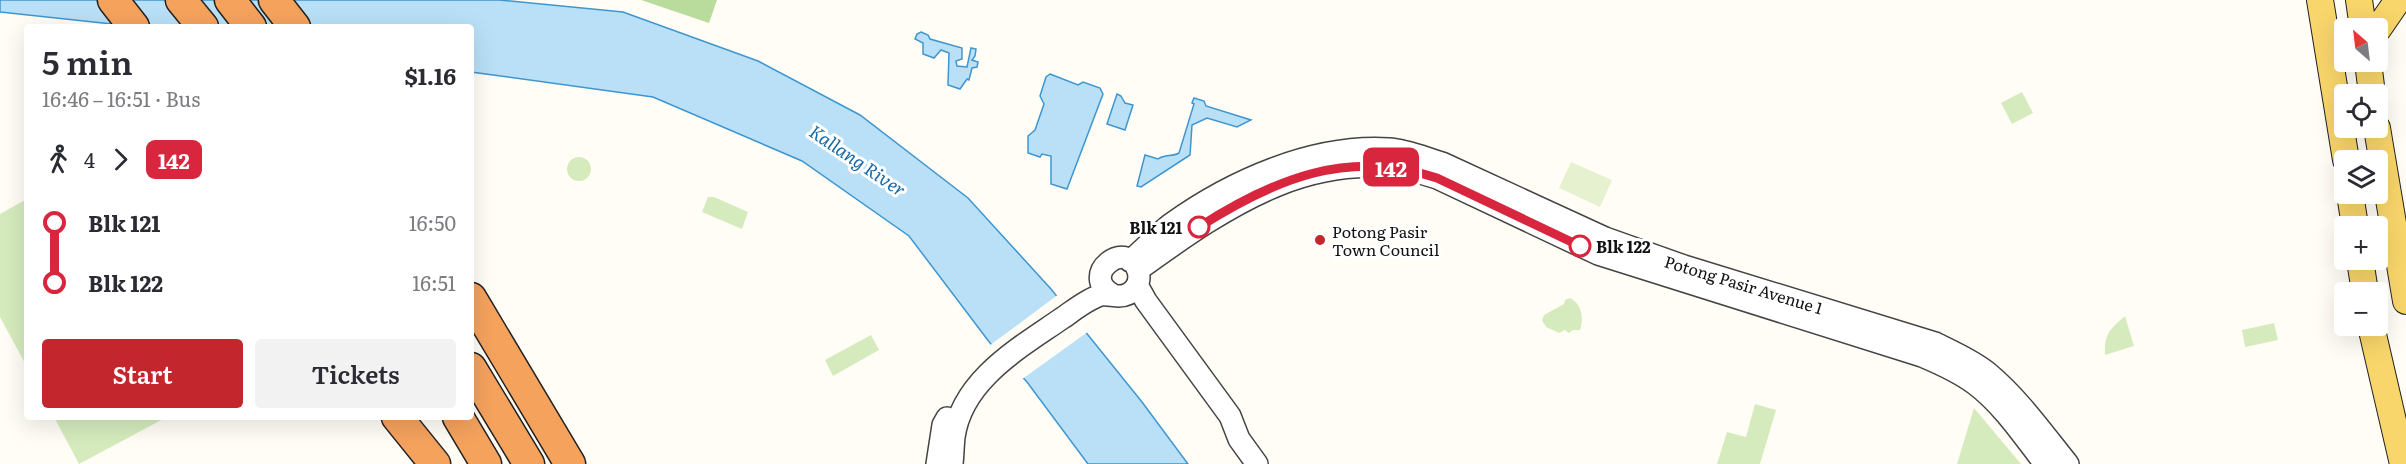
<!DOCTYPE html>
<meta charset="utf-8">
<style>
body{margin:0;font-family:Literata,serif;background:#f2f2f3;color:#2b2b33;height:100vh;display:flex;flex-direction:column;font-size:22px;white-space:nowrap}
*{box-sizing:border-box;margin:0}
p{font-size:20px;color:#7c7c81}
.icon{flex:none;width:33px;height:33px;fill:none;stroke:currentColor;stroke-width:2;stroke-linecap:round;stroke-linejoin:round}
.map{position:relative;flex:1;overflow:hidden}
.side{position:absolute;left:24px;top:24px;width:450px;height:396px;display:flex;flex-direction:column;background:#fff;border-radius:6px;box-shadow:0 6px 24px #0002}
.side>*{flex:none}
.badge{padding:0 12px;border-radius:9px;font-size:21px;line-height:39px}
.needle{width:39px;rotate:332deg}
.fabs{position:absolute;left:2334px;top:18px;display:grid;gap:12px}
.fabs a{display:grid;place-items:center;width:54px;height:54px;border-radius:6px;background:#fff;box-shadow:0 6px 24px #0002;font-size:30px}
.map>.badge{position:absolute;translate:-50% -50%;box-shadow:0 0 0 3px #fff}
.legs{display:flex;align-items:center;gap:9px;height:66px;padding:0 18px;font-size:20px}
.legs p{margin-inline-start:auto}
.headline{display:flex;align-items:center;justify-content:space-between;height:102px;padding:0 18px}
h1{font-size:33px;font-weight:600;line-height:45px}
.cta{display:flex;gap:12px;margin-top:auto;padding:12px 18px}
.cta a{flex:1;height:69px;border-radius:6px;background:#c4262e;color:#fff;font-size:24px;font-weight:600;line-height:69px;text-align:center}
.cta a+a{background:#f2f2f3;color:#2b2b33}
ul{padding:0 18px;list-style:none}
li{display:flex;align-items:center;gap:21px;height:60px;font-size:22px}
li i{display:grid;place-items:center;width:9px;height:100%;margin:0 8px;background:currentColor}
li i::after{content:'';width:15px;height:15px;margin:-8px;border:4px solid;border-radius:50%;background:#fff}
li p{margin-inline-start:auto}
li:first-child i{background:linear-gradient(#0000 50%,currentColor 0)}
li:last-child i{background:linear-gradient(currentColor 50%,#0000 0)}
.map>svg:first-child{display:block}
</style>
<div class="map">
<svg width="2406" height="464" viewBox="0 0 2406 464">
<rect width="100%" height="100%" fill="#fffdf5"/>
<path fill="#d5ebbd" d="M2022,92l11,21 -21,11 -11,-21z
M567 169a12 12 0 1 1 24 0a12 12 0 1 1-24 0Z
M708,197h6l34,15 -6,17 -40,-17z
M27,199v168l-27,-50v-103z
M1570,298c12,6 14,20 10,32h-7l-4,3 -4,-3 -6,3 -13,-6 -4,-7 2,-5 20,-11 1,-4z
M2125,316l9,30 -29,9c-1,-21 5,-26 20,-39z
M2274,323l4,17 -33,7 -3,-17z
M871,335l8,15 -46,26 -8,-16z
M1755,404l21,6 -16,54h-43l10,-32 19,5z
M1974,408l47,56h-64z
M54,417h113l-88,47z"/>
<path fill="#b9dc9c" d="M641,0h76l-8,23z"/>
<path fill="#e6f2cf" d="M1571,162l41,18 -12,27 -41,-19z"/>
<path fill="#b9e0f7" stroke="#3f96cf" stroke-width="1.5" d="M0,0h499l124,12 135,49 102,54 108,83 83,91 91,113 46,62h-100l-61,-82 -37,-39 -81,-107 -107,-75 -149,-64 -182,-25v-45h-331l-140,-15z
M921,32l7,3 2,4 32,9v11l-6,2 1,5 10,1 4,-19 5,1 -1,7 -3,4 6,2 -1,5 -5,1 -3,12 -2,-1 -7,10 -12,-4 1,-32 -8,-3 -7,8 -11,-4v-11l-8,-4 2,-5z
M1050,74l28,11 5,-3 17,6 3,6 -36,95 -16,-5v-28l-9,-2 -2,3 -12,-4v-17l7,-6 9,-26 -4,-8 6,-19z
M1117,94l4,2 4,7 8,2 -8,25 -18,-6z
M1194,98l10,3 2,5 45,14 -14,7 -30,-9 -15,7 -2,30 -49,32 -4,-1 8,-31 13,4c7,-5 14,-2 21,-6l15,-49 -2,-1z"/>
<path fill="#fffdf5" d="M1059,294l30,37 -68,49 -32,-34z"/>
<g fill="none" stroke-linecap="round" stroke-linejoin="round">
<defs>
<path id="minor" d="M1130,261c14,-12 27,-26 41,-37 60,-43 142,-80 218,-75 18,1 36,9 53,14l163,75 79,28 251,77c18,9 37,17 53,30 31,26 55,60 80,91
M1138,270c90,-65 184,-131 299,-92l161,76 324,102c19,8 37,16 53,28 28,21 49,53 70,80
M1137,285l9,16 84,115 9,23 18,25
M937,464l6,-39 4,-7
M952,464c1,-9 1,-18 2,-27 8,-57 65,-89 107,-118 12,-8 26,-20 40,-24 6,-1 12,1 18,1 13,0 23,-12 19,-25 -10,-34 -61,4 -25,24"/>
<path id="major" d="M2320,0l26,160
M2359,0l4,28
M2378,29l20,-29
M2368,62l4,32
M2377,128l29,173
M2350,194l5,32
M2360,260l5,32
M2371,326l32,138"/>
<path id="highway" d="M113,0l21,27
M181,0l22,27
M230,0l21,27
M274,0l21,27
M471,298l99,166
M471,368l58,96
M397,417l38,47
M458,417l28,47"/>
</defs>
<use href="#minor" stroke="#444" stroke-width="24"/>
<use href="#major" stroke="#222" stroke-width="28"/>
<use href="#highway" stroke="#222" stroke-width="33"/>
<use href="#minor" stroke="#fff" stroke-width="21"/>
<use href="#major" stroke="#f9d66b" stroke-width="26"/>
<use href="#highway" stroke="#f5a25d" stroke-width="30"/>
</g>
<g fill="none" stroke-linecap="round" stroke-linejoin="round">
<defs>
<path id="line-1" d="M1199,227c75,-48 150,-79 238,-49l143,68"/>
</defs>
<use href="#line-1" stroke="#fff" stroke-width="14"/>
<use href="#line-1" stroke="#d7263d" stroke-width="9"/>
</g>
<g fill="#fff" stroke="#d7263d" stroke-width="3">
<circle cx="1199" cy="227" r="10"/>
<circle cx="1580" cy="246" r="10"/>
</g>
<circle fill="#c4262e" stroke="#fff" stroke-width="2" cx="1320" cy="240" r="6"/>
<g text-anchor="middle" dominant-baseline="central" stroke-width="6" stroke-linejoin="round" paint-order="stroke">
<g font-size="16" font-weight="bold" fill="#111" stroke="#fff" text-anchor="end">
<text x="1182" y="227">Blk 121</text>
<text x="1596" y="246" text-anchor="start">Blk 122</text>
</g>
<g font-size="16" fill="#111" stroke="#fff" text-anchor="start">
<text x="1332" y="231">Potong Pasir<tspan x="1332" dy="18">Town Council</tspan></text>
</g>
<g font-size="16" fill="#111" stroke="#fff">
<text transform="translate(1744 284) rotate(17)">Potong Pasir Avenue 1</text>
</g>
<g font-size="18" font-style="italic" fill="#1768a6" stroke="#fff">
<text transform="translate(858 160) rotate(34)">Kallang River</text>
</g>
</g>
</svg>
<div class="fabs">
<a><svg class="needle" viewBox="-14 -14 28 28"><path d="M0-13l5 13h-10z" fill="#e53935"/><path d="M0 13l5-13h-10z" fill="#7c7c81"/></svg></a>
<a><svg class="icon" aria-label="locate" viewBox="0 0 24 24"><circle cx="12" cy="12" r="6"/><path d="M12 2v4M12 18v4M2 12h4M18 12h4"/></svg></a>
<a><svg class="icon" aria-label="layers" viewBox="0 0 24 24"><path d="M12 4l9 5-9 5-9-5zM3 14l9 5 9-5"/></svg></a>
<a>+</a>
<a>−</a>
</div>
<b class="badge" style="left:1391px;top:167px;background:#d7263d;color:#fff">142</b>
<section class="side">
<div class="headline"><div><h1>5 min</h1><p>16:46 – 16:51 · Bus</p></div><b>$1.16</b></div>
<div class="legs"><svg class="icon" aria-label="walk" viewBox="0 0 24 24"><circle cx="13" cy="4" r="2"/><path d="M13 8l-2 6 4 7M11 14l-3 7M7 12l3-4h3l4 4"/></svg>4<svg class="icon" aria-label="forward" viewBox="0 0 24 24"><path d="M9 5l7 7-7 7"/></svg><b class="badge" style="background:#d7263d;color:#fff">142</b></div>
<ul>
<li><i style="color:#d7263d"></i><b>Blk 121</b><p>16:50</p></li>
<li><i style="color:#d7263d"></i><b>Blk 122</b><p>16:51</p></li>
</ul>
<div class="cta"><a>Start</a><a>Tickets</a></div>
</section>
</div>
